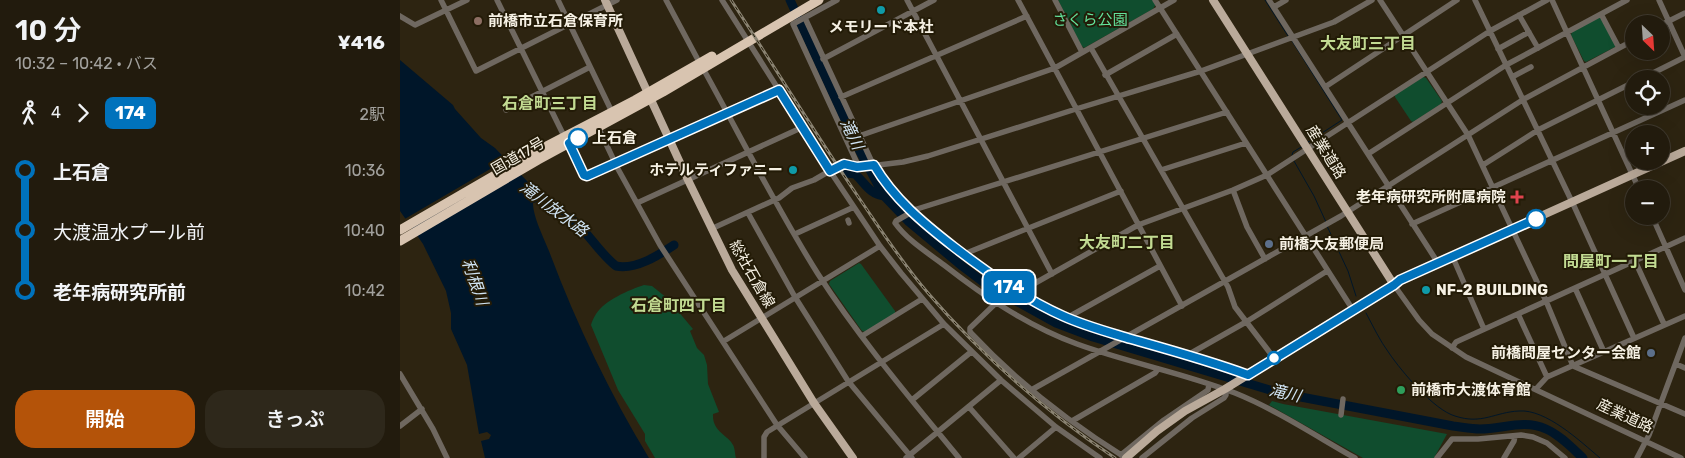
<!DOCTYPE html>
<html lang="ja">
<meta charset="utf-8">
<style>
body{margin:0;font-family:Rubik,"Noto Sans JP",sans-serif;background:#2e281b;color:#f1f3f6;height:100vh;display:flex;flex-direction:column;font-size:19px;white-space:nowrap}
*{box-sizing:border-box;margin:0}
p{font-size:16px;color:#a2a19d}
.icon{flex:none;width:28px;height:28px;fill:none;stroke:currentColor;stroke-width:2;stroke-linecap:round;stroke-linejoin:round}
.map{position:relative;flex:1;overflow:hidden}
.side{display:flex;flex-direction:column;background:#221b0d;width:400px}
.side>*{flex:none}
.badge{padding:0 10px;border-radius:8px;font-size:18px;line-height:32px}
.needle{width:32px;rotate:155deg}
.buttons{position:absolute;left:1225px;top:15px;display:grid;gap:10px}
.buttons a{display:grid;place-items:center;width:45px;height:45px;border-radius:50%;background:#221b0d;box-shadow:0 5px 20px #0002,0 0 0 1px #3f392e;font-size:25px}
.map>.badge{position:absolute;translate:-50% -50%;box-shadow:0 0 0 2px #fff}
.legs{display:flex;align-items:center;gap:8px;height:55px;padding:0 15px;font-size:16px}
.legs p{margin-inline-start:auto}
.summary{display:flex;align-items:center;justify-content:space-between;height:85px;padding:0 15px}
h1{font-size:28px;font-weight:600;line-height:38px}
.cta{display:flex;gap:10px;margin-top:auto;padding:10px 15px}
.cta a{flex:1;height:58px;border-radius:20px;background:#b45309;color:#fff;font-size:20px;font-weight:600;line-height:58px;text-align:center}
.cta a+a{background:#2e281b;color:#f1f3f6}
ul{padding:0 15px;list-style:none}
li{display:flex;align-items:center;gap:18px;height:60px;font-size:19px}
li i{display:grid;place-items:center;width:8px;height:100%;margin:0 6px;background:currentColor}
li i::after{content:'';width:12px;height:12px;margin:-6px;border:4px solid;border-radius:50%;background:#221b0d}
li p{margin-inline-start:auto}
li:first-child i{background:linear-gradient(#0000 50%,currentColor 0)}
li:last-child i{background:linear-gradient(currentColor 50%,#0000 0)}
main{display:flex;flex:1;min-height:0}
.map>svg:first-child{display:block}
</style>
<main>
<section class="side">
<div class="summary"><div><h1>10 分</h1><p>10:32 – 10:42 · バス</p></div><b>¥416</b></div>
<div class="legs"><svg class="icon" aria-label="walk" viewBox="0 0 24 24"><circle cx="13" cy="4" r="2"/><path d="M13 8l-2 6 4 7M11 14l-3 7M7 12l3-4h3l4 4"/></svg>4<svg class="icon" aria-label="forward" viewBox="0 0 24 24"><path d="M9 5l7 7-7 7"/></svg><b class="badge" style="background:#0072bc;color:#fff">174</b><p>2駅</p></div>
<ul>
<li><i style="color:#0072bc"></i><b>上石倉</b><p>10:36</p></li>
<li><i style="color:#0072bc"></i><span>大渡温水プール前</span><p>10:40</p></li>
<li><i style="color:#0072bc"></i><b>老年病研究所前</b><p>10:42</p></li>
</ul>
<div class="cta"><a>開始</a><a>きっぷ</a></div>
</section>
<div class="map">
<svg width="1285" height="458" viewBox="0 0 1285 458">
<rect width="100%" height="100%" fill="#2d2411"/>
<path fill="#104d2e" d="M658,0h95l3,4 -3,5 -69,39 -3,-3z
M1200,17l16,27 -1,3 -29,15 -2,-1 -13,-26 1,-3z
M1023,77l3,1 16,23 -1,3 -28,18 -2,-1 -16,-24v-2z
M459,263l2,1 34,47v3l-30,18 -3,-1 -33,-47 1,-3z
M244,285l8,1 15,12 26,31 -3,2 7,17 7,7 3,10 1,19 11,28 -6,2c-1,18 15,21 20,31 2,3 2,10 3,13h-81l-10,-17v-7l-27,-44 -27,-65c1,-4 3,-8 5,-11 9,-14 33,-24 48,-29z
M872,401l11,3 164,30 -13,24h-71l-94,-53z"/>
<path fill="#001629" d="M0,60l53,45 2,4 26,29 14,10 33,34 2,5 11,6 37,28 1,3c-15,-6 -27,-17 -42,-22l-4,1c0,14 11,35 16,48 27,72 60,141 100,207h-164l-4,-17 8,-2 2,-4 -4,-3 -8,2 -12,-69 -16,-36v-16l-5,-22 -23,-47 -23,-33z"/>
<path fill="#2d2411" d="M109,158l8,9 -107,62 -7,-9z"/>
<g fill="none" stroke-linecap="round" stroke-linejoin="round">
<path stroke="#001629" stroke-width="1" d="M865,0l23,36
M892,41l50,79 -34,22
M892,155l1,-3 10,-6
M894,161l20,35 12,26
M927,226l21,45 8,25
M966,313c7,13 14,28 23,40 13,19 45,57 66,63 27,9 40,-4 64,-5 27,-2 61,30 81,47"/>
<path stroke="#001629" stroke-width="9" d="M390,0l64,140 30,56 24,25 54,45 25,19 69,38 37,14 187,56 173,33c9,1 18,3 27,3 23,0 44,-10 66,0 14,6 26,19 37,29
M447,173l8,1c11,10 13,19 29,22
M170,218c18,13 28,34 46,48 20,4 43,-11 58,-21"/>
<path stroke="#6f6860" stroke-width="5.5" d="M41,0l35,71 141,-71
M97,0l67,136
M158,0l54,112
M266,0l31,58
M322,0l108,171 50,75 21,27 43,51 57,56 55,47 44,31
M437,0l-44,24 64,139v4
M507,0l145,274
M618,0l164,306
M655,0l27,52
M755,0l198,310
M869,0l169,263
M980,0l88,135 78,166 27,65 112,48
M1075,0l99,206 60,132
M1152,0l87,189
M1259,0l26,57
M874,7l12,-7
M1201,14l18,34
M1119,15l19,33
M0,16l15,9 52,-25
M405,18l66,142c22,36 51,62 84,87 34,27 68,52 108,69 22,9 43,15 65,22 40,11 81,23 120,37
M1261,25l24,-12
M691,48l137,239 7,20 39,51
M1098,49l31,-17
M423,59l111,-59
M305,72c37,67 72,137 113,202 42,65 92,124 141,184
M705,75l72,-41
M1112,77l19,-10
M1241,79l44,-22
M925,87l132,-87
M441,97l186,-81
M106,110l84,-43
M827,112l-310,97 -21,12 -1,2c12,17 33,30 49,42 41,32 84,61 133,79 52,19 107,29 158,49 42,17 81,43 120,65
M198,127l20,42 42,76 117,180 28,33
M459,136l196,-68 119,-68
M169,143l15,32 3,1 192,-86
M968,154l138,-89 121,-65
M1083,165l55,-35 96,-48
M761,170l85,-27
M833,190l14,37 18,32
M237,203l166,-76
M348,213l47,84 53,84 64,77
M1252,216l33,74
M448,220l1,3
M1012,224l273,-124
M311,229l68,-31 13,-10 22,-8 26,-15 22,2 41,-5 25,-6 148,-47 125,-38 133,-49 38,-22
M395,234l59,-27
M564,254l157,-63
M1054,260l30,69
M1235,261l29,63
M994,285l25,35 13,14 34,23 215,101
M1175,288l29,64
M620,294l3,-4 115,-65 95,-35 34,-15 223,-144 57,-31
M596,303l-26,25v4c45,48 100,91 156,126
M1118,314l29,63
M670,319l2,-4 88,-49
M462,336l60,-37
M324,341l156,-95
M1052,348l4,-6 229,-104
M790,357l3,-5 53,-30 81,-51
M1276,364l9,4
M0,374l33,55 14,29
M633,389l308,-173 183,-117 110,-59
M1136,389l11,-12 138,-61
M512,400l59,-48
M569,407l45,51
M941,415l2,-16
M672,421l83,-48 3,-4
M0,426l22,-17
M721,455l43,-35 44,-30 1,-6
M364,458v-21l3,-5 177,-108
M506,458l95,-78
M619,458l37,-31
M742,458l50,-40 32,-20 2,-3 -1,-6
M1037,458l15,-19h26l43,-4 12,2 14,6 18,15
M1104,458l10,-17 1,-5
M1237,458l12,-23 36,-97"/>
<path stroke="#baaa9a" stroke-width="8" d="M205,0l83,180 44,90 82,133 39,55
M813,0l181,285
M726,458l31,-27 28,-20 40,-22 169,-104 5,-5 286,-129"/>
<path stroke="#d8c4b0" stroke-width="9" d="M0,230l133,-77 102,-53 77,-44
M0,241l138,-81 125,-68 156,-92"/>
<defs>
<path id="rail" d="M331,0c43,66 84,133 128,198 22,32 43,65 69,95 55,64 117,118 187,165"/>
</defs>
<use href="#rail" stroke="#8a8372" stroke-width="3"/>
<use href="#rail" stroke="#231b07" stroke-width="1" stroke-dasharray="4" stroke-linecap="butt"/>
</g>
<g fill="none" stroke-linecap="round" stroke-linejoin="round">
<defs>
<path id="line-1" d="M178,138l-9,5 15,32 3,1 192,-86 51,81 14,-7 13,3 17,-2c20,34 49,58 80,82 34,26 69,51 109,69 22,10 45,16 68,23 39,11 79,22 117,36l146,-90 6,-5 136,-61"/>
</defs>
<use href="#line-1" stroke="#fff" stroke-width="11"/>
<use href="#line-1" stroke="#0072bc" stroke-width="8"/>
</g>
<g fill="#0f9aa8" stroke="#231b07" stroke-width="2">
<circle cx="481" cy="10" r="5"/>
<circle cx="393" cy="170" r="5"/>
<circle cx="1026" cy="290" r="5"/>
</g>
<circle fill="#8d6e63" stroke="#231b07" stroke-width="2" cx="78" cy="21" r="5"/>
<g fill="#fff" stroke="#0072bc" stroke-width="2.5">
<circle cx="178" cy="138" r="9"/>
<circle cx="1136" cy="219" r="9"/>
<circle cx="874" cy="358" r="6"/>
</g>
<path fill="#e0444e" stroke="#231b07" stroke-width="2" d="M1114.5 189.5h5v5h5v5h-5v5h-5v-5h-5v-5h5z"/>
<g fill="#5c6f8a" stroke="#231b07" stroke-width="2">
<circle cx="869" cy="244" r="5"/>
<circle cx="1251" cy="353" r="5"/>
</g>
<circle fill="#2e9e5b" stroke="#231b07" stroke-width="2" cx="1001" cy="390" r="5"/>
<g text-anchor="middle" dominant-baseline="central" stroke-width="4" stroke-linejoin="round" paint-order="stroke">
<g font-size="15" fill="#63e39c" stroke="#231b07">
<text x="690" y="20">さくら公園</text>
</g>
<g font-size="15" font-weight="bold" fill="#f6f1e4" stroke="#231b07" text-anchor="start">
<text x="88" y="21">前橋市立石倉保育所</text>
<text x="481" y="27" text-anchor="middle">メモリード本社</text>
<text x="383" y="170" text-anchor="end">ホテルティファニー</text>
<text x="1106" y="197" text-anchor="end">老年病研究所附属病院</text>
<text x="879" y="244">前橋大友郵便局</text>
<text x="1036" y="290">NF-2 BUILDING</text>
<text x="1241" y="353" text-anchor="end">前橋問屋センター会館</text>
<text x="1011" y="390">前橋市大渡体育館</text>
</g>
<g font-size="15" font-weight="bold" fill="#f6f1e4" stroke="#231b07" text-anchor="start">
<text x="192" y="138">上石倉</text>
</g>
<g font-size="15" fill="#f6f1e4" stroke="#231b07">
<text transform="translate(926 152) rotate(58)">産業道路</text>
<text transform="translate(118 156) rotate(-30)">国道17号</text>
<text transform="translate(352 274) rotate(60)">総社石倉線</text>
<text transform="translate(1225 416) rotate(25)">産業道路</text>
</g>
<g font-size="16" font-weight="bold" fill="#c2db92" stroke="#231b07">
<text x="968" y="43">大友町三丁目</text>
<text x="150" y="103">石倉町三丁目</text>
<text x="727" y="242">大友町二丁目</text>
<text x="1211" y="261">問屋町一丁目</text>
<text x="279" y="305">石倉町四丁目</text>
</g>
<g font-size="16" font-style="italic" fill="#d0e4f4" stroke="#231b07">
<text transform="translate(452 134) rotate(64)">滝川</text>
<text transform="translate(154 209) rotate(37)">滝川放水路</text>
<text transform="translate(75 282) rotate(71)">利根川</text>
<text transform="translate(885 393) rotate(13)">滝川</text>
</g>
</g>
</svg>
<div class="buttons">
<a><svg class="needle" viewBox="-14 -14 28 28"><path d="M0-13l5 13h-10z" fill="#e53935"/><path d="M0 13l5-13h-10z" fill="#a2a19d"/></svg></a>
<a><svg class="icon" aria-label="locate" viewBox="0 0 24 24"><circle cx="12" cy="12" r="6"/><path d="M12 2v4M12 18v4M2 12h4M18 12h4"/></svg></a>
<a>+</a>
<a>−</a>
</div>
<b class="badge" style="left:609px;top:287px;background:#0072bc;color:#fff">174</b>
</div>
</main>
